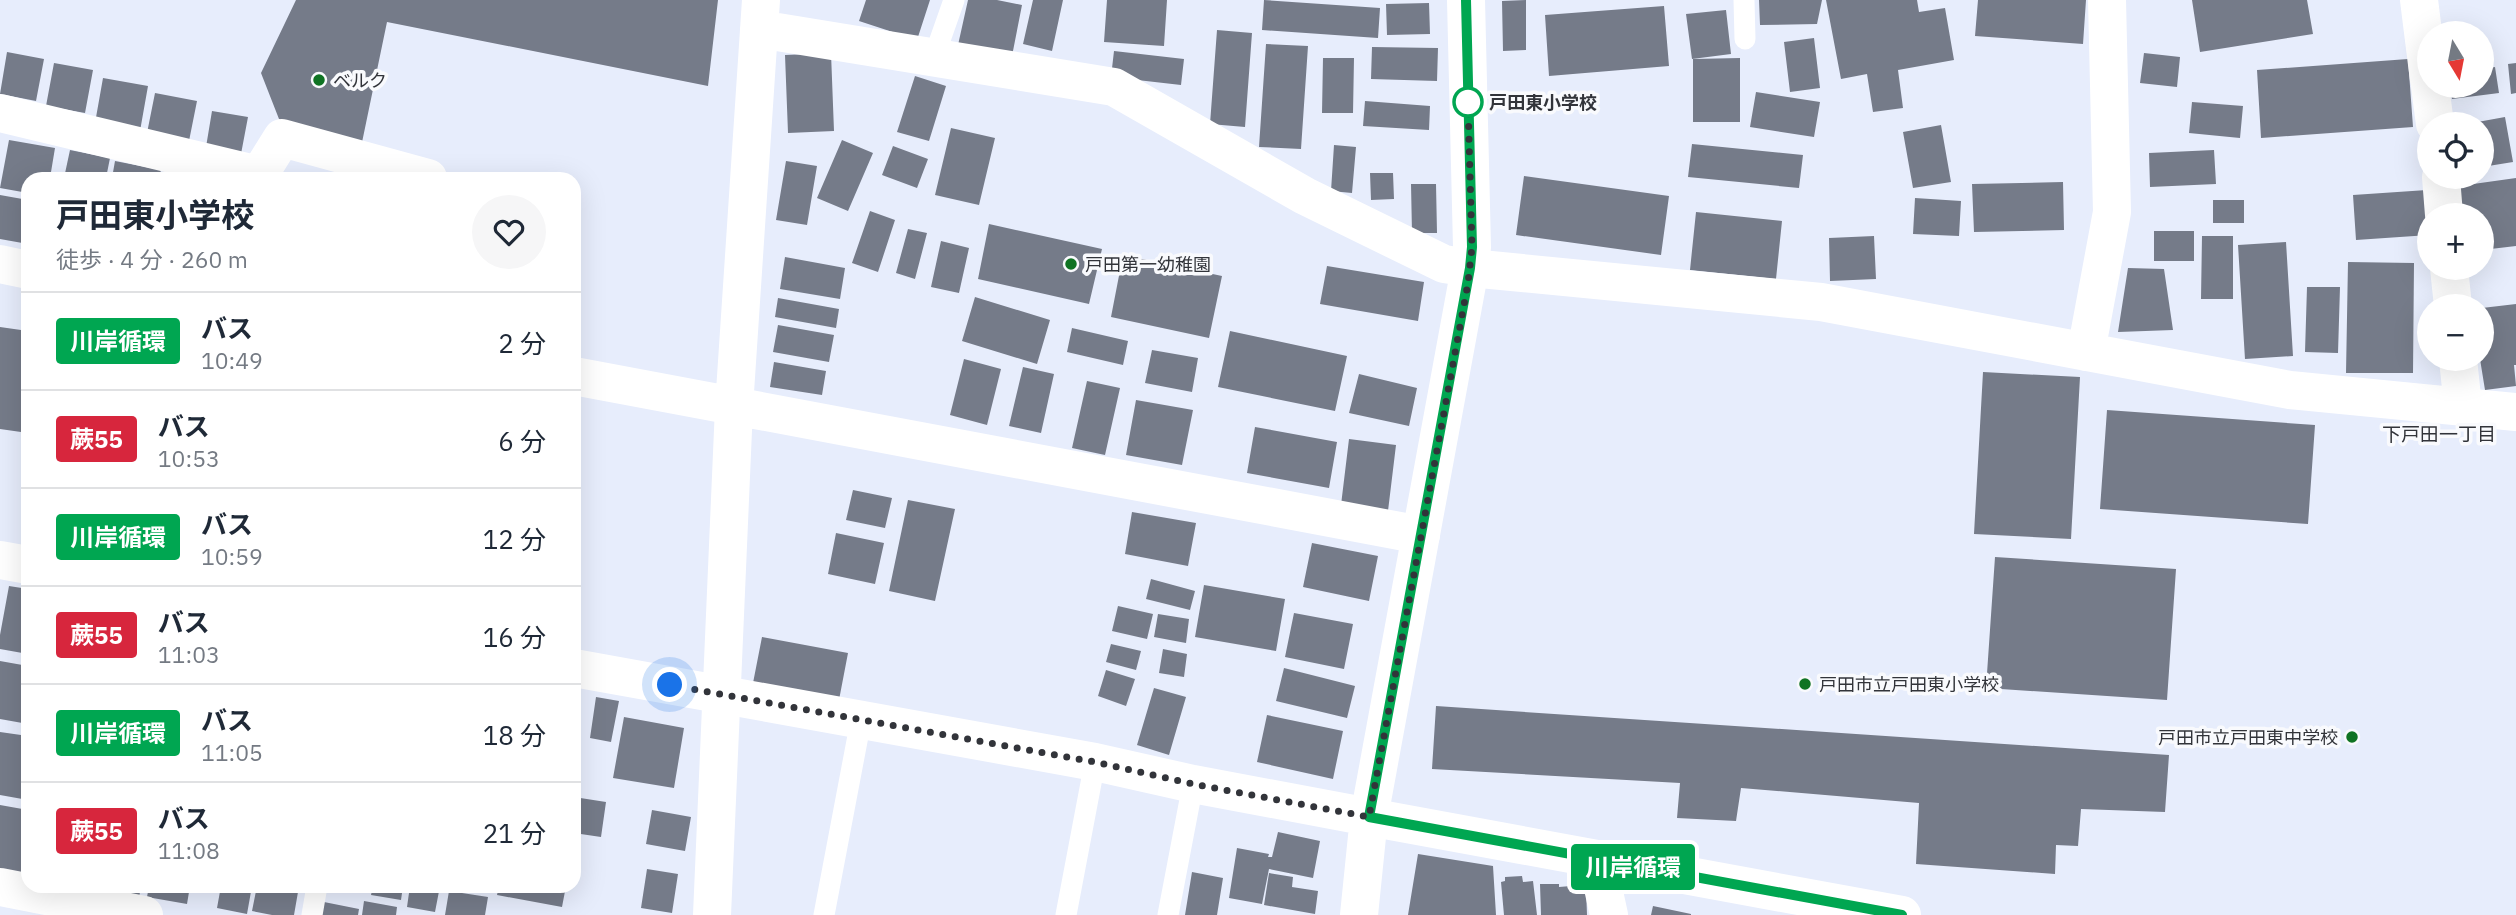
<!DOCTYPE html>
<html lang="ja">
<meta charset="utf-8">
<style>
body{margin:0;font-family:"IBM Plex Sans","Noto Sans JP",sans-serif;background:#f6f6f7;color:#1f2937;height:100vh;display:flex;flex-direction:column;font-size:26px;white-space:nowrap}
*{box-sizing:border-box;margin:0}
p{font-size:23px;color:#747a83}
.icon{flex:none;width:38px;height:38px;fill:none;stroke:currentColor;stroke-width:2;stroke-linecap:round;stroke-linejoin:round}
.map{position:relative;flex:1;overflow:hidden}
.panel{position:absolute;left:21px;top:172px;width:560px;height:721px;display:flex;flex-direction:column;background:#fff;border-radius:21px;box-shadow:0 7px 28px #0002}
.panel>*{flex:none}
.badge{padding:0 14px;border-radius:5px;font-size:24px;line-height:46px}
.needle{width:46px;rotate:170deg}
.tools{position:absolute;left:2417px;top:21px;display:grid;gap:14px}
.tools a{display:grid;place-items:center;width:77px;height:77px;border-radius:50%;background:#fff;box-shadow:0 7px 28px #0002;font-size:35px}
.you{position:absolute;width:35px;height:35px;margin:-18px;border:5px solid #fff;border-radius:50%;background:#1a73e8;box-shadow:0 0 0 10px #1a73e833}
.map>.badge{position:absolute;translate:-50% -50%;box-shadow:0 0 0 4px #fff}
.round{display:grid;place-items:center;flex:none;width:74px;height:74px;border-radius:37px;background:#f6f6f7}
.headline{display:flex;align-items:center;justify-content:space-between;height:119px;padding:0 35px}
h1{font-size:33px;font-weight:700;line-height:52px}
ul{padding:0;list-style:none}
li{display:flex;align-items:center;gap:21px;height:98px;padding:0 35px;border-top:2px solid #e0e1e3}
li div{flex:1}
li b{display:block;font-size:26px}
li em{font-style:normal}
li .badge{min-width:77px;font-weight:700;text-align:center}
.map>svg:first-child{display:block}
</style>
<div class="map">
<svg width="2516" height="915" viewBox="0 0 2516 915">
<rect width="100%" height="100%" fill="#e7edfc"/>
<path fill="#757b89" d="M296,0h422l-10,86 -321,-64 -27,130 -81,-33 -18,-46z
M866,0h64l-13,40 -58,-19z
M968,0h29l25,5 -10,51 -54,-11z
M1033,0h30l-11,51 -29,-7z
M1107,0h60l-3,46 -60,-4z
M1264,0l116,8 -2,30 -116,-8z
M1526,0v50l-23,1 -1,-50z
M1759,0h63l-5,24 -57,1z
M1826,0h91l2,12 26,-4 9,52 -56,10 5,38 -30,4 -6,-38 -26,5z
M1978,0h108l-3,44 -108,-8z
M2192,0h115l6,34 -113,18z
M1429,3l1,31 -43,1 -1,-31z
M1664,6l5,60 -120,10 -4,-61z
M1726,10l5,44 -39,5 -6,-45z
M1217,30l35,3 -7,94 -35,-3z
M1814,38l6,50 -30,4 -6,-50z
M1266,44l42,2 -7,103 -42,-2z
M1372,47l66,1 -1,33 -66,-2z
M1114,51l70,8 -3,26 -70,-8z
M7,52l37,7 -8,42 -36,-7z
M831,53l3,78 -46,2 -3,-78z
M2144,53l36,4 -3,30 -37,-4z
M1323,58h31l-1,55h-31z
M1740,58v64h-47v-63z
M2408,59l5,68 -152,11 -4,-68z
M54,63l39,7 -8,43 -39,-7z
M2516,63v30l-5,1 -3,-30z
M2495,67l4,26 -47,6 -2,-13h32v-17z
M915,76l31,10 -17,55 -32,-9z
M103,78l45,8 -8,45 -45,-8z
M1756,92l64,10 -6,35 -64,-10z
M155,93l42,8 -8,40 -42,-8z
M1365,101l65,5 -1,24 -66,-4z
M2192,102l51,4 -3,32 -51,-5z
M212,111l36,6 -7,37 -35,-7z
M2505,117l8,45 -31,5v-43l-10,-1z
M1941,125l10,57 -38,6 -10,-56z
M951,128l44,10 -16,67 -44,-10z
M9,140l46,8 -5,30h-22v15l-28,-5z
M842,140l31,13 -25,58 -31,-13z
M1692,144l111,11 -4,33 -111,-11z
M1334,145l22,2 -4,46 -21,-2z
M893,146l35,13 -11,29 -35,-13z
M70,150l40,8 -4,20h-42z
M2214,150l2,34 -66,3 -1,-34z
M115,161l46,9 -2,8h-47z
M786,161l31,5 -10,59 -31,-5z
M1370,173h23l1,26 -23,1z
M1524,176l145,20 -8,59 -145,-20z
M2516,178v68l-34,4v-35h-19l-4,-29z
M2063,182l1,48 -90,2 -2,-48z
M1411,184h25l1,49h-25z
M2427,190l2,45 -73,5 -3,-45z
M0,195l28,5v44l-28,-5z
M1915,198l46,3 -2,35 -46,-2z
M2213,200h31v23h-31z
M870,211l25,9 -17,52 -26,-9z
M1696,212l86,9 -6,58 -86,-9z
M989,224l113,25 -13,55 -111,-25z
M908,229l19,4 -12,46 -19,-6z
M2154,231h40v30h-40z
M1874,236l2,43 -46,2 -1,-43z
M2202,236h31v63h-32z
M941,241l28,7 -10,45 -28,-6z
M2286,242l7,114 -48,3 -7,-114z
M1123,255l99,21 -13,62 -98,-21z
M785,257l60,11 -5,31 -60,-10z
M2348,262l66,1 -1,110h-67z
M1327,266l97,16 -6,39 -98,-17z
M2128,268l36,1 9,61 -55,2z
M2307,287h33l-2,66 -33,-1z
M975,297l75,23 -13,44 -75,-23z
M778,298l61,11 -3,19 -61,-11z
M2516,304v61h-2l2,21 -31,4 -5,-31 2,-51z
M2423,314h6v36h-6z
M778,325l56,10 -5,27 -56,-10z
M0,327l28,4v102l-28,-4z
M1072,328l56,13 -5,24 -56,-13z
M1230,331l117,25 -12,55 -117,-24z
M1152,350l46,8 -6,34 -47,-9z
M964,359l37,10 -14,56 -37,-10z
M774,362l52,9 -4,24 -52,-8z
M1023,367l31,7 -13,59 -32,-7z
M1983,372l97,5 -9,162 -97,-5z
M1359,374l58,14 -8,38 -60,-13z
M1087,381l33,7 -15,67 -33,-7z
M1136,400l57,10 -11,55 -56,-10z
M2107,410l208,15 -7,99 -208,-15z
M1255,427l82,15 -8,46 -82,-15z
M1349,439l47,6 -8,66 -47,-6z
M853,490l39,8 -7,30 -39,-8z
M908,500l47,9 -20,92 -46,-10z
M1132,512l64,11 -8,43 -63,-12z
M836,533l48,10 -9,41 -47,-10z
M1312,543l66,13 -9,45 -66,-14z
M1995,557l181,12 -9,131 -181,-12z
M1151,579l44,12 -5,19 -44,-11z
M1204,585l81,14 -9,52 -81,-14z
M9,586l19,3v65l-28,-5v-14z
M1118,606l35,8 -6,25 -35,-8z
M1294,613l59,11 -9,45 -59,-12z
M1158,614l31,5 -3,24 -32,-6z
M762,637l86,16 -9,47 -86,-17z
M1111,644l30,7 -5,19 -30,-8z
M1163,649l24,5 -3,23 -25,-4z
M0,661l28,5v58l-28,-5z
M1284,668l71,18 -8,32 -71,-17z
M1106,670l29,9 -9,27 -28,-10z
M1154,688l32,9 -17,58 -32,-10z
M596,697l23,4 -8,41 -21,-4z
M1436,706l733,49 -4,57 -84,-3 -3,37 -22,-1 -1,29 -139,-10 3,-61 -178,-15 -5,33 -59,-3 3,-35 -248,-14z
M1267,715l76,16 -10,48 -76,-17z
M624,717l60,11 -10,60 -61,-10z
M0,732l28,4v64l-28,-5z
M574,797l32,5 -5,35 -27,-4z
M0,805l28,5v66l-28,-5z
M652,810l39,7 -6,34 -39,-7z
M1278,832l42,9 -7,37 -44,-9 -7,35 -33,-6 8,-50 32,6 -1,3h4z
M1418,854l75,12 3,49h-88z
M647,869l31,5 -6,39 -31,-5z
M1192,872l31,6 -6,37h-32z
M1269,873l24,4 -1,10 26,4 -3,23 -51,-9z
M1522,876l1,6 10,-1 4,34h-33l-3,-33 4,-1v-4z
M1540,884h19v3l12,-1v3l15,-1 1,27h-46z
M106,886h35l-2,12 -34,-6z
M149,886h41l-3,18 -40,-7z
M221,886h31l-5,28 -30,-6z
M257,886l41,6 -4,23h-22l-20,-4z
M373,886h30l-2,14 -30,-5z
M410,886h30l-5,26 -28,-5z
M499,886h67l-4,21 -65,-12z
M449,891l39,6 -3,18h-40z
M364,901l33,6 -1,8h-34z
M324,902l35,7 -1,6h-36z
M1653,906l38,8v1h-40z"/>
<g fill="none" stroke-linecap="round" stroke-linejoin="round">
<path stroke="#fff" stroke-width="21" d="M1744,0l1,39
M934,57l20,-57
M312,915l5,-29
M824,915l37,-195
M1066,915l29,-153
M1168,915l25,-131"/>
<path stroke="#fff" stroke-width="38" d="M2419,0l10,80
M759,29l355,58 191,109 139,68 26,4 351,34 469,88 226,22
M2430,86l5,38
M0,113l259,62 23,-37 146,40
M2441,177l3,38
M0,264l28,6
M2449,268l4,38
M2086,352l26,-140 -5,-212
M2458,359l5,48
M574,376l847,159
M1597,860l12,55
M0,887l144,28
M712,915l22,-508 27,-407"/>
<path stroke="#fff" stroke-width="38" d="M0,560l28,5
M574,668l521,94 98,22 176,33 533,98
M1359,915l10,-98 101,-549 2,-21 -6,-247"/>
</g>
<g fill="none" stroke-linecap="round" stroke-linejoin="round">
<defs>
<path id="line" d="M1466,0l6,247 -2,21 -101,549 533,98"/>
</defs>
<use href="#line" stroke="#fff" stroke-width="16"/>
<use href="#line" stroke="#00a651" stroke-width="10"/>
<path stroke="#32343a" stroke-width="7" stroke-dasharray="0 12.6" d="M670,685l425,77 98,22 176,33 99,-534 4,-36 -4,-145"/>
</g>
<g fill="#0f7323" stroke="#f9fafd" stroke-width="2.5">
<circle cx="319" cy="80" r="7"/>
<circle cx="1071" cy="264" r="7"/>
<circle cx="1805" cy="684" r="7"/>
<circle cx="2352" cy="737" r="7"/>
</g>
<circle fill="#fff" stroke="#00a651" stroke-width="3.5" cx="1468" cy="102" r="14"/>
<g text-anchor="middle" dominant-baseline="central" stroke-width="7" stroke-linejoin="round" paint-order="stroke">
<g font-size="18" fill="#32343a" stroke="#f9fafd" text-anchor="start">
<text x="333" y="80">ベルク</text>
<text x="1085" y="264">戸田第一幼稚園</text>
<text x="1819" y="684">戸田市立戸田東小学校</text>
<text x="2338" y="737" text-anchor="end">戸田市立戸田東中学校</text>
</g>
<g font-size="18" font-weight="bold" fill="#32343a" stroke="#f9fafd" text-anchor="start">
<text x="1489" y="102">戸田東小学校</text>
</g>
<g font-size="19" fill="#32343a" stroke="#f9fafd">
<text x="2439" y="434">下戸田一丁目</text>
</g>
</g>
</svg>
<div class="tools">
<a><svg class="needle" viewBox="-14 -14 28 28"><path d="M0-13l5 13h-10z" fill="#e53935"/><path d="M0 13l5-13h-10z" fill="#747a83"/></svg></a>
<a><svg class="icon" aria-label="locate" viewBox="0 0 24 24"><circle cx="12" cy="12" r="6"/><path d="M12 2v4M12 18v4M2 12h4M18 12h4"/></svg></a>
<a>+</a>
<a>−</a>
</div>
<div class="you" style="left:670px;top:685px"></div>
<b class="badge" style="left:1633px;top:867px;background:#00a651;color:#fff">川岸循環</b>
<section class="panel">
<div class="headline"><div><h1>戸田東小学校</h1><p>徒歩 · 4 分 · 260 m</p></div><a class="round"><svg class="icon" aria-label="heart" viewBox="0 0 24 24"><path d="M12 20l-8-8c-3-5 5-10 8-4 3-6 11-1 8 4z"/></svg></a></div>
<ul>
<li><span class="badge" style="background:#00a651;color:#fff">川岸循環</span><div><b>バス</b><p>10:49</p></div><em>2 分</em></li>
<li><span class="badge" style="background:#d7263d;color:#fff">蕨55</span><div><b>バス</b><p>10:53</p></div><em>6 分</em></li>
<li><span class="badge" style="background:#00a651;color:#fff">川岸循環</span><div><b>バス</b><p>10:59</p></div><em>12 分</em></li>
<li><span class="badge" style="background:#d7263d;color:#fff">蕨55</span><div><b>バス</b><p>11:03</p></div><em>16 分</em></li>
<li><span class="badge" style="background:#00a651;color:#fff">川岸循環</span><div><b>バス</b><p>11:05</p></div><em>18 分</em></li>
<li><span class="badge" style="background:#d7263d;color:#fff">蕨55</span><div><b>バス</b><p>11:08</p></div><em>21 分</em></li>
</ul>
</section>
</div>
